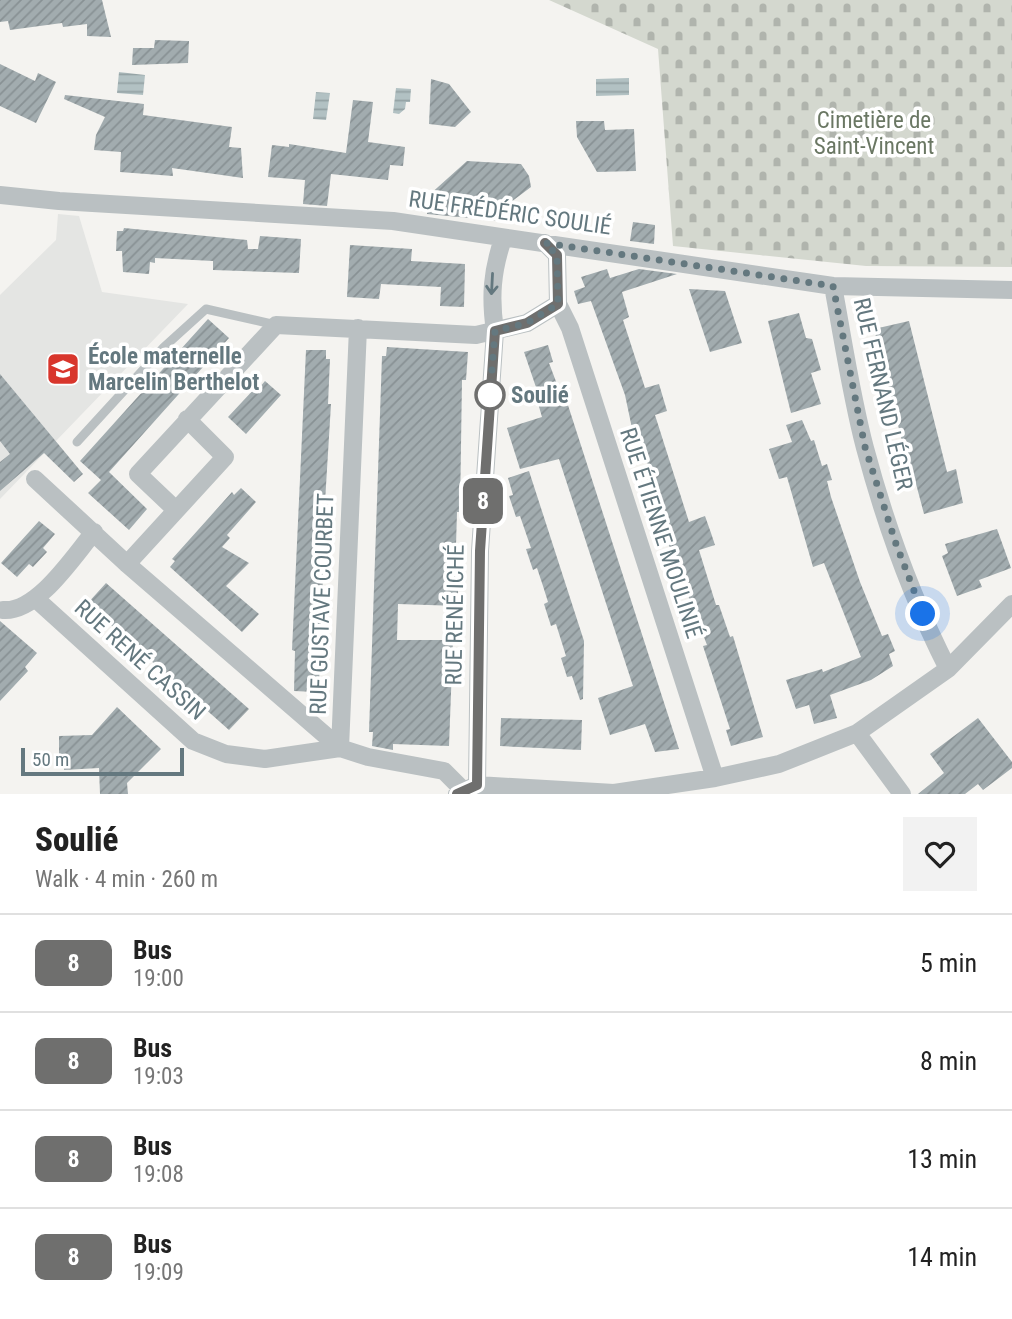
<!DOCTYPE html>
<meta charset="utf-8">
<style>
body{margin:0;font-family:"Roboto Condensed",sans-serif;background:#f2f2f2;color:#222;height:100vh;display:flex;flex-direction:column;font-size:26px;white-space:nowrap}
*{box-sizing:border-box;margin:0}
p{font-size:23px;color:#767676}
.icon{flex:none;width:38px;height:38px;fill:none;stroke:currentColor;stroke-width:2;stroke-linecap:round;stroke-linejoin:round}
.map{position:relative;height:794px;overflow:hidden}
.sheet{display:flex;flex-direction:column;background:#fff;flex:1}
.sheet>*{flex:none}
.badge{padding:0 14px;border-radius:10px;font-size:24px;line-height:46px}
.scale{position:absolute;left:21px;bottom:18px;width:163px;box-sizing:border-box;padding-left:7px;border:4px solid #64787f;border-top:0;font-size:19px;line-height:24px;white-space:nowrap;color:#64787f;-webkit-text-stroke:5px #fff;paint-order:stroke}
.you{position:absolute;width:35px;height:35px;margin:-18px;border:5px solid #fff;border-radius:50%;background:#1a73e8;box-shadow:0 0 0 10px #1a73e833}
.map>.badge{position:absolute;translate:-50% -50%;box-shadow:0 0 0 4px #fff}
.round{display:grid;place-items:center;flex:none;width:74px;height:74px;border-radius:0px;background:#f2f2f2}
.head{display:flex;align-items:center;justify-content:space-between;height:119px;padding:0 35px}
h1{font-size:33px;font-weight:800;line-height:52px}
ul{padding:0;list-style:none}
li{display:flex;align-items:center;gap:21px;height:98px;padding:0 35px;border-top:2px solid #e0e0e0}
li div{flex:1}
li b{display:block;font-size:26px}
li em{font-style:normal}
li .badge{min-width:77px;font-weight:700;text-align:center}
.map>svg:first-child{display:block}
</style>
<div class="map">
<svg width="1012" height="794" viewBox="0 0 1012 794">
<defs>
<pattern id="cemetery-stones" width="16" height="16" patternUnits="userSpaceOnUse" patternTransform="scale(1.75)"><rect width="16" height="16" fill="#d4d8cf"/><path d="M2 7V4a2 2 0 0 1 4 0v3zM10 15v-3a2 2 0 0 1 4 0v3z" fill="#b0b4ad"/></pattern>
<pattern id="water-rules" width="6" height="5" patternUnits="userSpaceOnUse" patternTransform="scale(1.75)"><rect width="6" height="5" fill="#b2c1c3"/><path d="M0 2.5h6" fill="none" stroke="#94a2a4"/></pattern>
<pattern id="building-hatch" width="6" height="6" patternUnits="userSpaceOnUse" patternTransform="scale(1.75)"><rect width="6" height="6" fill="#a2acaf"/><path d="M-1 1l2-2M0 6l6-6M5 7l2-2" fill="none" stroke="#889194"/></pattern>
</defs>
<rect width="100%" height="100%" fill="#f4f3f0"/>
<path fill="#e4e5e3" d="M58,214l21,2 23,76 86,12 -188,195v-204l56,-55z"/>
<path fill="url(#cemetery-stones)" d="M549,0h463v267l-146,-1 -193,-20 -15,-197z"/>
<path fill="url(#water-rules)" d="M119,72l26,3 -2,20 -26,-2z
M629,78v17l-33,1v-17z
M396,88l15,1 -1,13h-4l-1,7 -6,5 -6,-1z
M316,92l14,1 -4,27 -13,-1z"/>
<path fill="url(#building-hatch)" d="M0,0h102l9,37 -24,-1v-12l-24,3 -1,-4 -52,7 -2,-9 -8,1z
M155,40l34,1 -1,22 -56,2 1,-17h21z
M0,64l35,17 3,-8 18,9 -20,41 -36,-17z
M431,79l18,5 22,28 -16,15 -26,-3z
M65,95l79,9 -1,11 89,12 -3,20 12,1 2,30 -71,-10 1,8 -53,-4 1,-20 -27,-2 2,-15 9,-18 -41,-18z
M353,100l20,2 -5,40 37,5 -2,19 -13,-1 -2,15 -57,-6 -4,32 -24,-2 2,-24 -37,-3 4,-32 17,2v-3l57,9z
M576,121h28l1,9 29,-1 2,42 -39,1 -20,-35z
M467,161l54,3 8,12 2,11 -28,21 -1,13 -75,-7 1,-18z
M633,222l22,3 -1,19 -24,-3z
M124,228l123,12 1,9h10l2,-13 41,3 -2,34 -86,-3v-9l-58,-3v5l-5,-1 -1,12 -26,-2 -1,-21h-6l1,-20h6z
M350,245l62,4 -1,12 54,3 -1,43 -24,-1 1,-19 -60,-3 -2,15 -32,-2z
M607,269l3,9 29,-9 38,5 -55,18 7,25 -6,3 22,68 14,-4 8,27 -12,4 34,107 16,-6 6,17 4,12 -16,5 17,55h3l11,32 3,-1 30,101 -32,9 -5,-16 4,-1 -27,-83 4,-1 -47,-123 6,-2 -11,-34 -5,1 -6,-20 4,-2 -11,-33 -4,1 -8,-38 -34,-94 -13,3 -4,-13 11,-4 -4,-10z
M689,289l36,2 17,52 -32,9z
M799,313l7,25 6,1 9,31 -10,3 10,31 -30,9 -23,-92z
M208,319l21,19 -120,134 38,37 -18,21 -41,-37 13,-13 -21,-19z
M909,321l38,151 9,-3 7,34 -39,11 -9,-34 -3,1 -38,-152z
M548,345l5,17 -4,1 14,37 3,-1 113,350 -24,3 -10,-28 -35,11 -12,-37 35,-12 -74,-227 -39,10 -13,-41 35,-11 -5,-17 3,-1 -16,-47z
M387,347l81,5 -2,28h-4l-2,132h-3l-2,67h3v27l-60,-2 -1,36h56l-4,106 -56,-2v6l-21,-4 1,-14h-4l13,-376h4z
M306,350h20v9h4l-2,45h3l-6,98 -3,-1 -2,41h4l-3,96 -2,45h-4v9l-21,-1 1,-40 -3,-1z
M0,374l83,100 -9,8 -30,-29 -44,38v-29l10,-8 -10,-13z
M265,381l16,14 -35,39 -18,-17 29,-31 2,2z
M802,420l9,21 3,-1 8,26 5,-2 5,16 -5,1 4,16 29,85 22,54 6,-2 7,17 -6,3 4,12 -22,14 -41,15 7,23 -23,6 -5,-19 -13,4 -10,-29 36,-11 1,3 38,-15 -37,-94 -11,4 -26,-90 -8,2 -10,-30 23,-7 -6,-17z
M529,471l55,170 -1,58 -3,1 -8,-24 -5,1 -6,-19 5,-2 -10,-32 -5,2 -7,-22 4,-2 -5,-16 -6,-18 -4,2 -7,-21 5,-1 -11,-32 -4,1 -7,-21 4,-1 -5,-17z
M241,488l15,14 -29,33 3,3 -8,9 27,16 -23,23 33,28 -17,18 -72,-65 5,-6 -3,-2 60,-67 2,3z
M39,521l16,13 -12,14 4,4 -14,15 -4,-3 -12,13 -16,-14z
M997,529l14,39 -32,12 3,7 -25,9 -15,-40 6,-3 -3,-9z
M106,583l143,126 -20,21 -142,-126z
M0,621l37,32 -12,14 3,4 -28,30z
M117,707l44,42 -34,34 1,11h-28l-1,-26 -35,2v-14l-5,1v-21l33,-1z
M501,718l81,2 -1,30 -81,-4z
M978,718l34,44v6l-29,22 -5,-6 -13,10h-47l26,-21 -14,-19z"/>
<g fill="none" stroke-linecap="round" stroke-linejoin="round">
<path stroke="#bac0c2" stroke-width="9" d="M77,442l87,-95 42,-38 70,16"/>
<path stroke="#bac0c2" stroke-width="18" d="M0,195l59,6 334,20 440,65 179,4
M833,286c10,53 18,109 32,162 20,75 48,152 83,221
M558,304l12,24 145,450
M358,328l-18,420 28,9 76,14 20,20
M35,479l92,85 213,184
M176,510l-38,-36 138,-149 200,10 51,-12 31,-19 -1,-49 -12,-12
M127,564l98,-107 -38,-38
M36,599l157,142 33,13 39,5 75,-11
M3,610c34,3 70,-53 91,-78
M857,733l45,61
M477,785l3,-234 15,-220c-5,-34 -3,-60 8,-92
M457,794l20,-9 137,8 101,-15 64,-14 78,-31 91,-64 64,-65"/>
</g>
<defs><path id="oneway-shaft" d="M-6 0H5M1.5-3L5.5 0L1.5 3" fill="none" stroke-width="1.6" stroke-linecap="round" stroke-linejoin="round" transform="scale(1.75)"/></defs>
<use stroke="#64787f" href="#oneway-shaft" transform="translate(492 284) rotate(93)"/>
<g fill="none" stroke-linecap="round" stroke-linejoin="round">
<defs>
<path id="line" d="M457,794l20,-9 3,-234 15,-220 32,-8 31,-19 -1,-49 -12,-12"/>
</defs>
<use href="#line" stroke="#fff" stroke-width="16"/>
<use href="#line" stroke="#6f6f6e" stroke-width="10"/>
<path stroke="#64787f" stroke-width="7" stroke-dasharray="0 12.6" d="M490,395l5,-64 32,-8 31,-19 -1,-49 -12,-12 288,43 32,161 31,97 27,70"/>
</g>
<defs>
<symbol id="school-square" viewBox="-11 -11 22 22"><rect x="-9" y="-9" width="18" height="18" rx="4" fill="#d8362c" stroke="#fff"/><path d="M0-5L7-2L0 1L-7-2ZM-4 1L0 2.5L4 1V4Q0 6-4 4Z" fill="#fff"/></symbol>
</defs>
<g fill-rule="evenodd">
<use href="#school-square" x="44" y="350" width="38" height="38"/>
</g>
<circle fill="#fff" stroke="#6f6f6e" stroke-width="3.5" cx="490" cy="395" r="14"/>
<g text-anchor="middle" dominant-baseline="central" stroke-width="7" stroke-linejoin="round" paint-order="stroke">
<g font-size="23" fill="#6a7763" stroke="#fff">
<text x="874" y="120">Cimetière de<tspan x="874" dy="26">Saint-Vincent</tspan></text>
</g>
<g font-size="23" fill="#64787f" stroke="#fff">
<text transform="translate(510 213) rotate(8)">RUE FRÉDÉRIC SOULIÉ</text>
<text transform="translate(883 394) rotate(77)">RUE FERNAND LÉGER</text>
<text transform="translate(661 533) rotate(72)">RUE ÉTIENNE MOULINIÉ</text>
<text transform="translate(322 604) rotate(-88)">RUE GUSTAVE COURBET</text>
<text transform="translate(455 615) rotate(-89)">RUE RENÉ ICHÉ</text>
<text transform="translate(140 660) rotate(42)">RUE RENÉ CASSIN</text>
</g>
<g font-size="23" font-weight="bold" fill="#64787f" stroke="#fff" text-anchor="start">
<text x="88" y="356">École maternelle<tspan x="88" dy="26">Marcelin Berthelot</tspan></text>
</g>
<g font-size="23" font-weight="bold" fill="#64787f" stroke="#fff" text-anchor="start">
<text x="511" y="395">Soulié</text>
</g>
</g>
</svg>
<div class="scale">50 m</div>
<div class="you" style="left:923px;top:614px"></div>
<b class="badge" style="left:483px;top:501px;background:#6f6f6e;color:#fff">8</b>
</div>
<section class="sheet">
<div class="head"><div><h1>Soulié</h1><p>Walk · 4 min · 260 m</p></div><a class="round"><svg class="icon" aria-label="heart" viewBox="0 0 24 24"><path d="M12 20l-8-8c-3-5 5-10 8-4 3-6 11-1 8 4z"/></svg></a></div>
<ul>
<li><span class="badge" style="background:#6f6f6e;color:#fff">8</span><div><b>Bus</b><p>19:00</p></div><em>5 min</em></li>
<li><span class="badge" style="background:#6f6f6e;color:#fff">8</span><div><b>Bus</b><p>19:03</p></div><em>8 min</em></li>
<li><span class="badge" style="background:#6f6f6e;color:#fff">8</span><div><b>Bus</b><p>19:08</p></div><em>13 min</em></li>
<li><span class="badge" style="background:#6f6f6e;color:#fff">8</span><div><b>Bus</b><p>19:09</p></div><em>14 min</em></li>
</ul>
</section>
